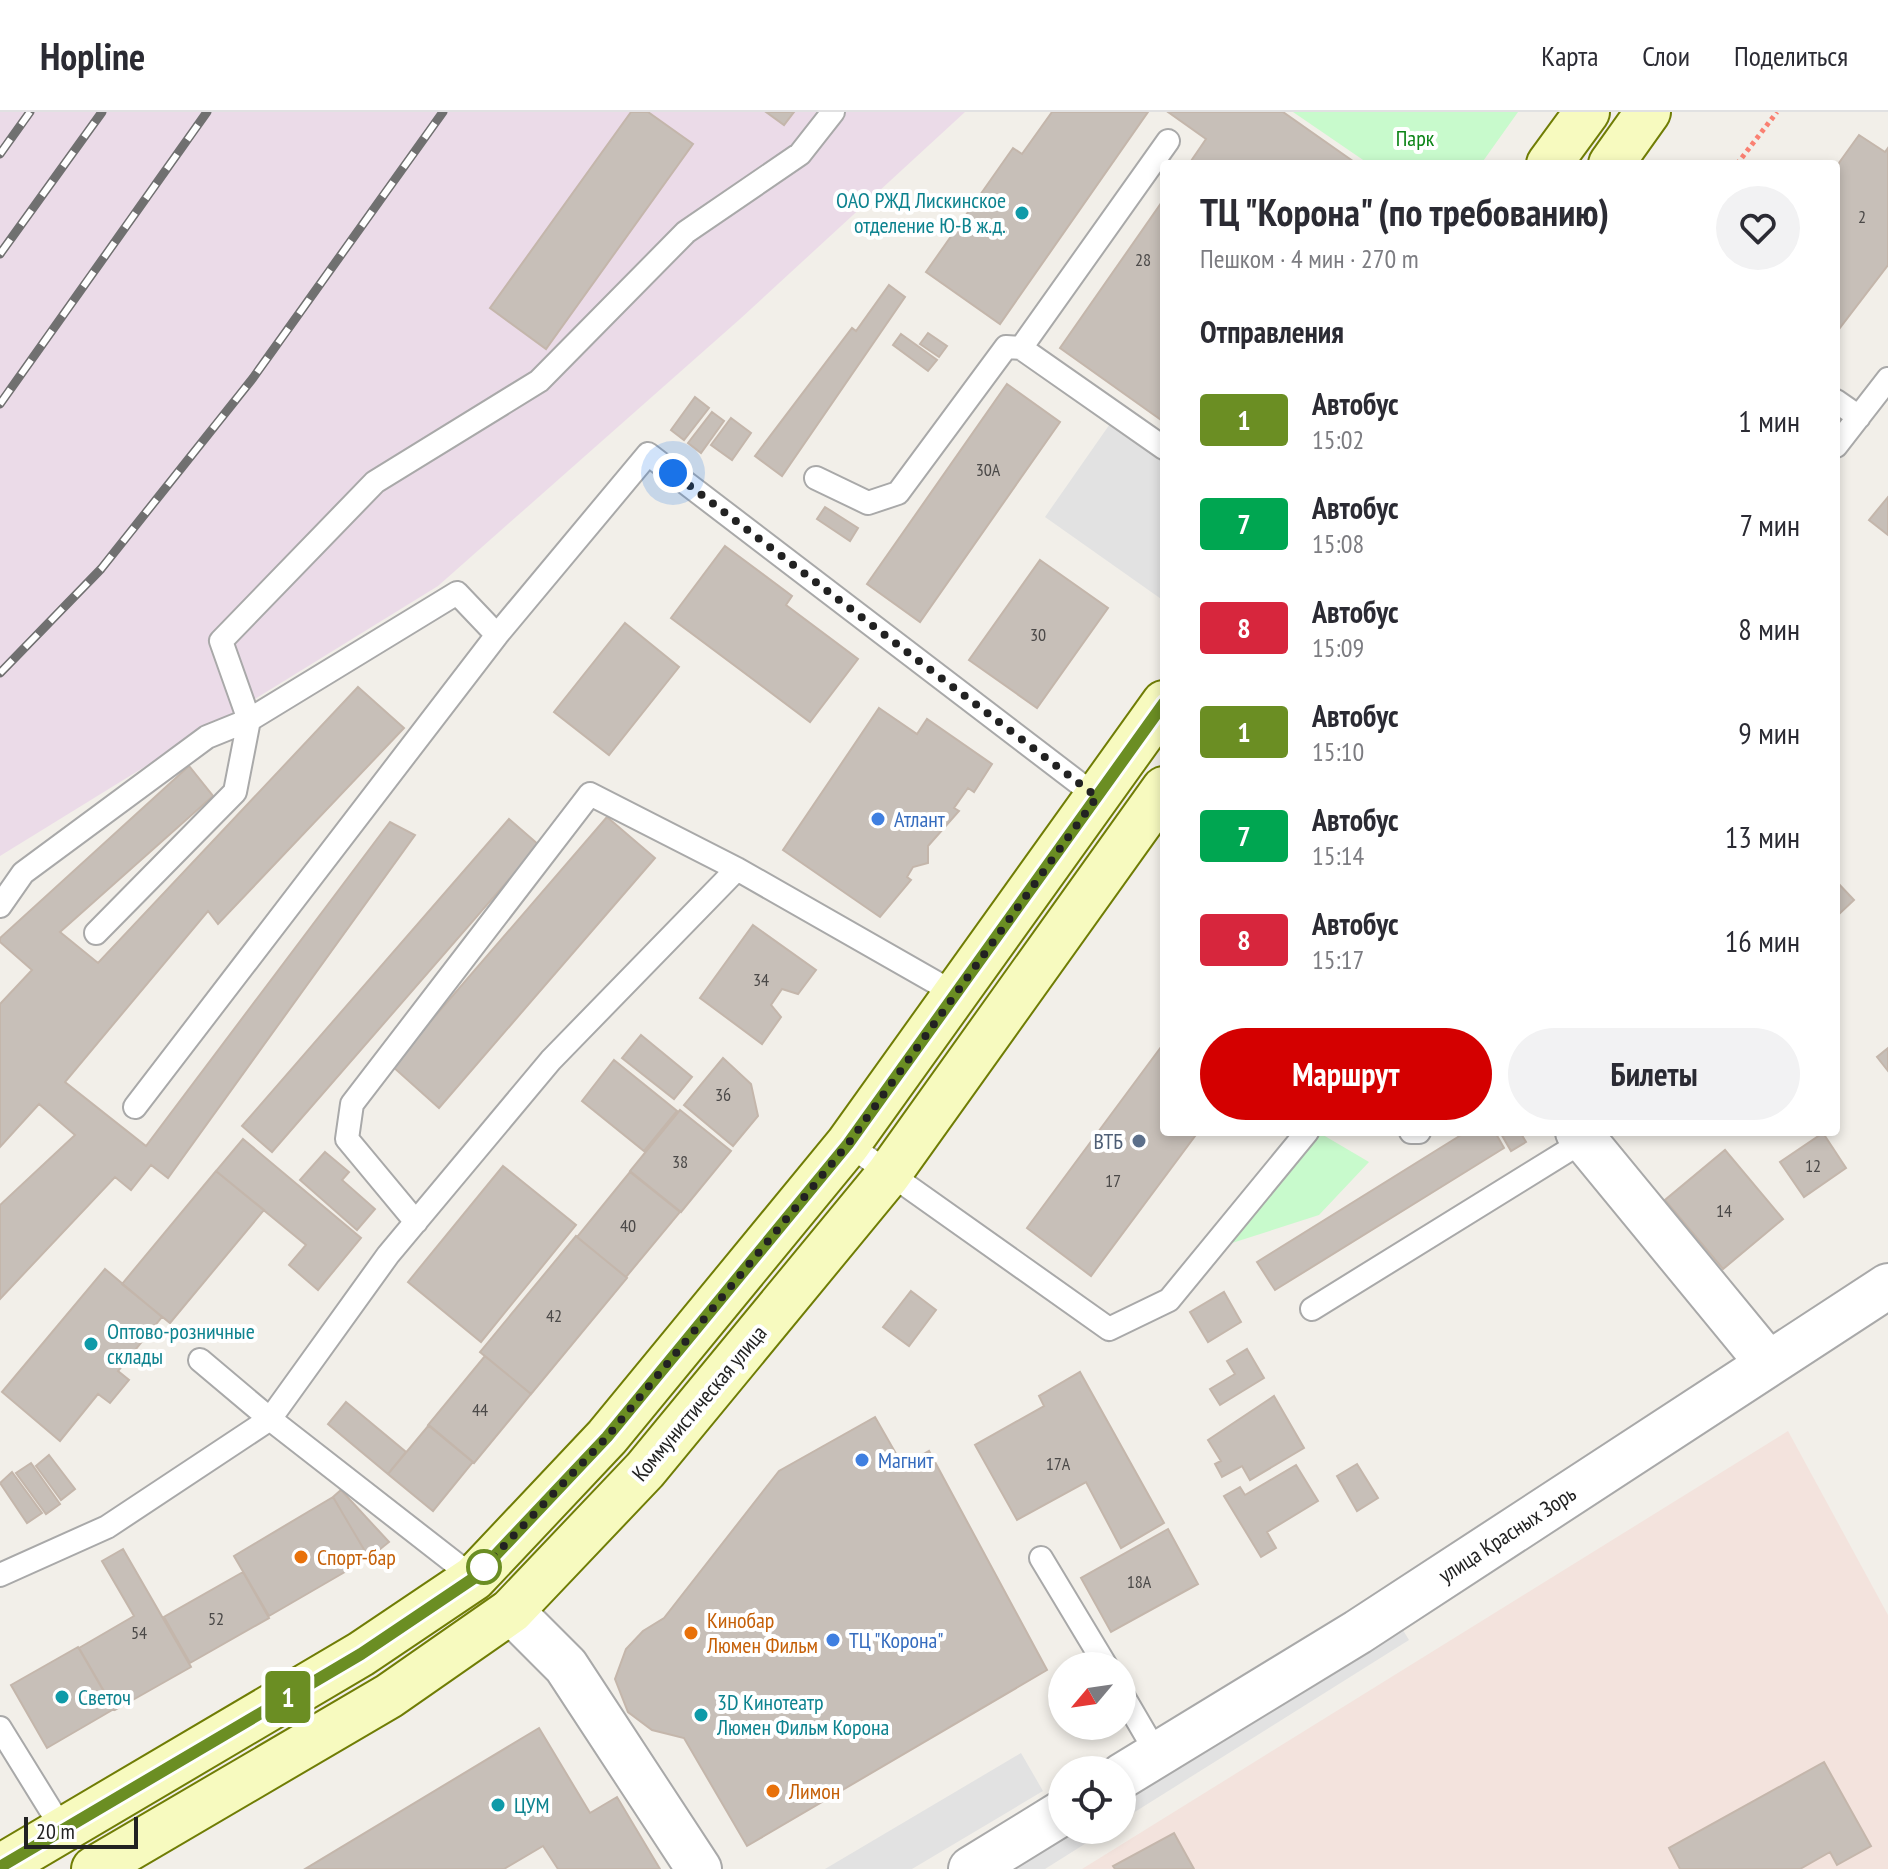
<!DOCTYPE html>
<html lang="ru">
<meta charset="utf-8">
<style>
body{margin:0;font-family:"PT Sans Narrow",sans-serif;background:#f2f2f3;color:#2b2b33;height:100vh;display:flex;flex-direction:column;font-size:30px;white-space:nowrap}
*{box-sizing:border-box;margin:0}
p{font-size:26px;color:#7c7c81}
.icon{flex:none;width:44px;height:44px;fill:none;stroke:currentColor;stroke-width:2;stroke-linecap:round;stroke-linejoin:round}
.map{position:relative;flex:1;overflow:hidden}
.panel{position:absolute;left:1160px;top:48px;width:680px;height:976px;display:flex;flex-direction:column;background:#fff;border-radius:8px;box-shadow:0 4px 12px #0003}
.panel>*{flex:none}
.badge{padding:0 16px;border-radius:6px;font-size:28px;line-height:52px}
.needle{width:52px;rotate:241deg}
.controls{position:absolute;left:1048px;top:1540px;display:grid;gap:16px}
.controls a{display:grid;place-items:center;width:88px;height:88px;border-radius:50%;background:#fff;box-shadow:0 4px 12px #0003;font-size:40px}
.scale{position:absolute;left:24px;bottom:20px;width:114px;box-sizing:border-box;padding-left:8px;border:4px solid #222;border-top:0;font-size:22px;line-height:28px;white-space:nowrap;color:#222;-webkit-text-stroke:6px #fff;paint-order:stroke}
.you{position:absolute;width:40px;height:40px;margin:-20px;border:6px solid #fff;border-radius:50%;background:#1a73e8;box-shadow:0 0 0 12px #1a73e833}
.map>.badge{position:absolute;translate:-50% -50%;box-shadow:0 0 0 4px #fff}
h2{padding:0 40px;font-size:30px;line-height:72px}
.round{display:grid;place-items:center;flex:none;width:84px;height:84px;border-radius:42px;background:#f2f2f3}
.summary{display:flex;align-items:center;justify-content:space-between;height:136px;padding:0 40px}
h1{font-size:38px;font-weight:600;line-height:60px}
.cta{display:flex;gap:16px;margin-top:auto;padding:16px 40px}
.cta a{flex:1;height:92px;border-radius:48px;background:#d40000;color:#fff;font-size:32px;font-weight:600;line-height:92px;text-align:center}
.cta a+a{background:#f2f2f3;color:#2b2b33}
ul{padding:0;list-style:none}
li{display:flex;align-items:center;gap:24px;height:104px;padding:0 40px}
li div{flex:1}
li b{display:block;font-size:30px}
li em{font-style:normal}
li .badge{min-width:88px;font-weight:700;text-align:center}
header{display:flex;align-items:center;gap:48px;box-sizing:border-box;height:112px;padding:0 40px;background:#fff;border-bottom:2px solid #e1e1e2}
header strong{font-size:38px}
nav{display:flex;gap:44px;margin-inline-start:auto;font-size:28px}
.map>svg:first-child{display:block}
</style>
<header>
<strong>Hopline</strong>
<nav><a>Карта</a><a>Слои</a><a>Поделиться</a></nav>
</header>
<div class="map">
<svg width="1888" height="1757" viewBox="0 0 1888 1757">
<rect width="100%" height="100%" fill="#f2efe9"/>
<path fill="#ebdbe8" d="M0,0h965l-225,207 -302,267 -438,270z"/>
<path fill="#f3e3dd" d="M1788,1319l100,184v254h-806z"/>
<path fill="#c8facc" d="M1293,0h225l-37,52h-112z
M1318,1020l51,30 -50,53 -87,28z"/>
<path fill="#e2e2e2" d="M1112,309l52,36v144l-119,-84z
M1395,1505l14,23 -287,180v-31z
M1021,1641l22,38 -131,78h-87z
M1062,1718h45l-62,39h-49z"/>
<path fill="#c7bfb8" stroke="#c4b6ab" stroke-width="2" d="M631,0h17l45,32 -147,205 -56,-41z
M766,0h28l-10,13z
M1052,0h96l-148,212 -74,-52 87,-124 9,6z
M1168,0h115l74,52h-168l17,-25z
M1859,23l26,17 3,-4v117l-52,68v-166z
M1164,87v120l-3,5 3,2v96l-104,-74z
M889,173l16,12 -123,179 -27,-20 97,-128 4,3z
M928,221l19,13 -8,11 -19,-13z
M901,222l36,26 -9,11 -35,-26z
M1007,272l53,38 -140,200 -53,-38z
M695,285l14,11 -25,32 -13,-10z
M712,300l12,9 -23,32 -13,-10z
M731,306l20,15 -19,27 -21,-15z
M1888,385v38l-19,-15z
M825,395l33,21 -8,13 -33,-22z
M725,434l67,50 -6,9 72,54 -48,63 -139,-104z
M1040,448l68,48 -71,100 -68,-48z
M625,511l54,44 -70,88 -55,-43z
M358,575l46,41 -186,196 -10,-13 -143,171 81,64 244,-324 25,13 -247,343 -17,-13 -20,25 -16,-13 -115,122v-94l75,-70 -36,-31 -39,43v-143l32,-34 -32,-28v-4l189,-172 24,30 -153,136 38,31z
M879,596l38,26 10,-15 65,45 -18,28 -6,-4 -14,20 5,3 -31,35v17l-15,4 -6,10 4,3 -31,37 -97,-67z
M607,705l48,41 -216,250 -47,-42z
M509,707l30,26 -267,307 -30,-26z
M1836,769l18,19 -18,17z
M753,813l63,45 -18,24 -16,-5 -11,16 10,12 -19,27 -62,-46z
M641,923l51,42 -18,22 -52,-41z
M1164,931v89h34l-107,144 -64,-48z
M1888,936v23l-11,-14z
M723,946l28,26 7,32 -25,30 -49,-41z
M614,948l63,51 -33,40 -62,-50z
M680,998l51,41 -50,61 -51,-41z
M1466,1020h29l9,16 -229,142 -18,-28z
M1500,1020h20l6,10 -15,9z
M1823,1021l23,35 -42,29 -24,-35z
M243,1027l118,99 -43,52 -29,-25 17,-20 -90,-74z
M1725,1038l58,69 -60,50 -58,-69z
M325,1040l24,20 -7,8 33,29 -18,21 -57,-50z
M503,1054l73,59 -95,117 -73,-60z
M216,1059l48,39 -94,113 -48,-39z
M630,1060l50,40 -54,65 -49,-40z
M576,1124l51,42 -96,116 -51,-42z
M105,1157l57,48 -44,54 11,9 -19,23 -12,-9 -38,47 -58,-49z
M911,1179l25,19 -27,36 -26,-19z
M1224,1180l17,30 -33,20 -18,-30z
M1247,1237l17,29 -44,27 -10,-16 25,-15 -8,-13z
M485,1244l46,38 -57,69 -46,-38z
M1080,1260l84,151 -43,25 -35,-66 -69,38 -42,-75 69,-39 -5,-10z
M1274,1284l30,52 -54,32 -8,-14 -20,11 -7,-13 6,-3 -13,-21z
M346,1290l60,50 -18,22 -60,-50z
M875,1305l28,49 26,-15 118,219 -300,176 -63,-108 -32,-8 -24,-18 -13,-33 11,-30 17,-18 21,-13 115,-147z
M429,1313l44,37 -40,49 -45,-37z
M49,1343l26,34 -14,11 -25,-34z
M31,1351l29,41 -14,10 -30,-41z
M1357,1352l21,34 -21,13 -20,-35z
M1296,1353l22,36 -51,31 9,16 -15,9 -37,-61 16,-9 5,8z
M12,1360l30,41 -15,10 -27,-40z
M341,1378l48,52 -20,16 -36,-61z
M333,1385l36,61 -100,58 -35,-60z
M1168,1417l30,55 -87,48 -30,-54z
M123,1437l68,118 -76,43 -36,-62 55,-32 -32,-55z
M243,1460l26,46 -79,45 -26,-46z
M78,1535l36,62 -67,39 -36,-63z
M539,1616l51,85 27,-16 43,72h-102l-15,-23 -39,23h-199z
M1824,1650l47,84 -34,19 -7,-13 -30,17h-120l-11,-21z
M1174,1721l20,36h-79l-2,-3z"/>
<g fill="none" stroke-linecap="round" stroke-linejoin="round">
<defs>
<path id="service" d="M1836,289l23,16
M1836,334l52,-67
M1164,336l-143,-100 147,-207
M816,366l52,25 30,-10 108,-146 15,1
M497,523l151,-181 449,343
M0,794l23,-33 184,-136 42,-17 -28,-79 154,-159 164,-101 147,-149 114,-78 33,-42
M96,821l139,-141 14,-72 208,-127 40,42 -362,472
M1411,1020h8
M848,1032l261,185 60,-29 138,-168
M416,1110l-69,-83 5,-35 238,-310 147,75 219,125
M1312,1197l273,-169
M200,1248l70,59 204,159
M1041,1446l65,108
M0,1463l107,-48 163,-108 118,-164 163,-195 186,-191
M1122,1582l35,60
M0,1616l63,102"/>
<path id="minor" d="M1578,1020l190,231
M511,1499l55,55 133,203
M1122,1664l236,-144 530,-346
M971,1757l91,-56"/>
<path id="secondary" d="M1549,52l38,-52
M1611,52l37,-52
M0,1755l361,-213 113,-76 133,-141 241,-293 316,-441
M94,1757l295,-173 122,-85 134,-141 243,-295 276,-386"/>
</defs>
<use href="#service" stroke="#a9a9a9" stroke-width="26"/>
<use href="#minor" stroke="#a9a9a9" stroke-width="48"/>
<use href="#secondary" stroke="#707d05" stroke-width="48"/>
<path stroke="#fa8072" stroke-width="5" stroke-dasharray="4 4" stroke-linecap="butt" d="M1737,52l40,-52"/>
<use href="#service" stroke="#fff" stroke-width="22"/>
<use href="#minor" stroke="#fff" stroke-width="44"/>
<use href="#secondary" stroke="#f7fabf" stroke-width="44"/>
<defs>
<path id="rail" d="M0,42l30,-42
M0,142l102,-142
M0,292l207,-292
M0,561l101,-104 152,-191 190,-266"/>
</defs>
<use href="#rail" stroke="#707070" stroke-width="9"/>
<use href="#rail" stroke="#fff" stroke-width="6" stroke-dasharray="18" stroke-linecap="butt"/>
</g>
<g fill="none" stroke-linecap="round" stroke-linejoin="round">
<defs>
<path id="line" d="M0,1755l361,-213 113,-76 133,-141 241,-293 316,-441"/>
</defs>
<use href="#line" stroke="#fff" stroke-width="18"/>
<use href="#line" stroke="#6b8e23" stroke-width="12"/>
<path stroke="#222" stroke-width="8" stroke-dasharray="0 14.4" d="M484,1455l123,-130 241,-293 249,-347 -424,-324"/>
</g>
<g fill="#0f9aa8" stroke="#fff" stroke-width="3">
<circle cx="1022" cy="101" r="8"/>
<circle cx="91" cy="1232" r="8"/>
<circle cx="62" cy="1585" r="8"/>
<circle cx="701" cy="1603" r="8"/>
<circle cx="498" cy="1693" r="8"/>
</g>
<g fill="#3f7fe0" stroke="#fff" stroke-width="3">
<circle cx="878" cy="707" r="8"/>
<circle cx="862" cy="1348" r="8"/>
<circle cx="833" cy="1528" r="8"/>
</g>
<circle fill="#5c6f8a" stroke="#fff" stroke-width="3" cx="1139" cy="1029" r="8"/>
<g fill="#e8710a" stroke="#fff" stroke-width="3">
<circle cx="301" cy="1445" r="8"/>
<circle cx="691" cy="1521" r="8"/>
<circle cx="773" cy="1679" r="8"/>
</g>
<circle fill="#fff" stroke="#6b8e23" stroke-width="4" cx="484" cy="1455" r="16"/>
<g text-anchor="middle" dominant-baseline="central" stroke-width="8" stroke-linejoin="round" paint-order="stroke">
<g font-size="18" fill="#4b4948">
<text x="1862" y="104">2</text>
<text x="1143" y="147">28</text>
<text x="988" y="357">30А</text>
<text x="1038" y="522">30</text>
<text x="761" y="867">34</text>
<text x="723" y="982">36</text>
<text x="680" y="1049">38</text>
<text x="1813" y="1053">12</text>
<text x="1113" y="1068">17</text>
<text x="1724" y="1098">14</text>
<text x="628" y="1113">40</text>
<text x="554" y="1203">42</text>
<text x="480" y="1297">44</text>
<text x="1058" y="1351">17А</text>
<text x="1139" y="1469">18А</text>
<text x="216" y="1506">52</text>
<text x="139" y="1520">54</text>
</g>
<g font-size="22" fill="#0c8416" stroke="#fff">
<text x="1415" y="26">Парк</text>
</g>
<g font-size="22" fill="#0d838f" stroke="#fff" text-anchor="start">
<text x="1006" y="88" text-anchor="end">ОАО РЖД Лискинское<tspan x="1006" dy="25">отделение Ю-В ж.д.</tspan></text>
<text x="107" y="1219">Оптово-розничные<tspan x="107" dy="25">склады</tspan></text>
<text x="78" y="1585">Светоч</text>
<text x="717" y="1590">3D Кинотеатр<tspan x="717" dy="25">Люмен Фильм Корона</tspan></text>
<text x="514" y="1693">ЦУМ</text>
</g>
<g font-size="22" fill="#366cbe" stroke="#fff" text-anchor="start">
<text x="894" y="707">Атлант</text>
<text x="878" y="1348">Магнит</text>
<text x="849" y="1528">ТЦ "Корона"</text>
</g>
<g font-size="22" fill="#4e5e75" stroke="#fff" text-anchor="end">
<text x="1123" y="1029">ВТБ</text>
</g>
<g font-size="22" fill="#222" stroke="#fff">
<text transform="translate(699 1291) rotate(-50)">Коммунистическая улица</text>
<text transform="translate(1507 1422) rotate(-33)">улица Красных Зорь</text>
</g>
<g font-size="22" fill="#c56008" stroke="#fff" text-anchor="start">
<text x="317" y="1445">Спорт-бар</text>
<text x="707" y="1508">Кинобар<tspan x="707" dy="25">Люмен Фильм</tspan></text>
<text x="789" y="1679">Лимон</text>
</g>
</g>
</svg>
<div class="controls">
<a><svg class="needle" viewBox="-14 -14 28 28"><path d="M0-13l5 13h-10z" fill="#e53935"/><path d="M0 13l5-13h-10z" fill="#7c7c81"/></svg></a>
<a><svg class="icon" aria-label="locate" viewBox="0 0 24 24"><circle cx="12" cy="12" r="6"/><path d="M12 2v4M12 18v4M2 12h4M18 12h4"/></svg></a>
</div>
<div class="scale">20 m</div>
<div class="you" style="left:673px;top:361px"></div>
<b class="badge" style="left:288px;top:1585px;background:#6b8e23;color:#fff">1</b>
<section class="panel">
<div class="summary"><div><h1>ТЦ &quot;Корона&quot; (по требованию)</h1><p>Пешком · 4 мин · 270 m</p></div><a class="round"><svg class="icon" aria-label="heart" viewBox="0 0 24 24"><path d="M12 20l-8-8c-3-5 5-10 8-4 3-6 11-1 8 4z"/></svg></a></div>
<h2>Отправления</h2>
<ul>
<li><span class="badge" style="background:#6b8e23;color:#fff">1</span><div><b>Автобус</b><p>15:02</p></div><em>1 мин</em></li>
<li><span class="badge" style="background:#00a651;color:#fff">7</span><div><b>Автобус</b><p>15:08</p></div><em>7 мин</em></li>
<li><span class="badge" style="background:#d7263d;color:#fff">8</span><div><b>Автобус</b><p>15:09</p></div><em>8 мин</em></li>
<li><span class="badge" style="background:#6b8e23;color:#fff">1</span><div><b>Автобус</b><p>15:10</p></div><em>9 мин</em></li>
<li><span class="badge" style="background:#00a651;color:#fff">7</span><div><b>Автобус</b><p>15:14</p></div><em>13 мин</em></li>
<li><span class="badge" style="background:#d7263d;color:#fff">8</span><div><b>Автобус</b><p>15:17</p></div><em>16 мин</em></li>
</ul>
<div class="cta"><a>Маршрут</a><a>Билеты</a></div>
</section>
</div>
